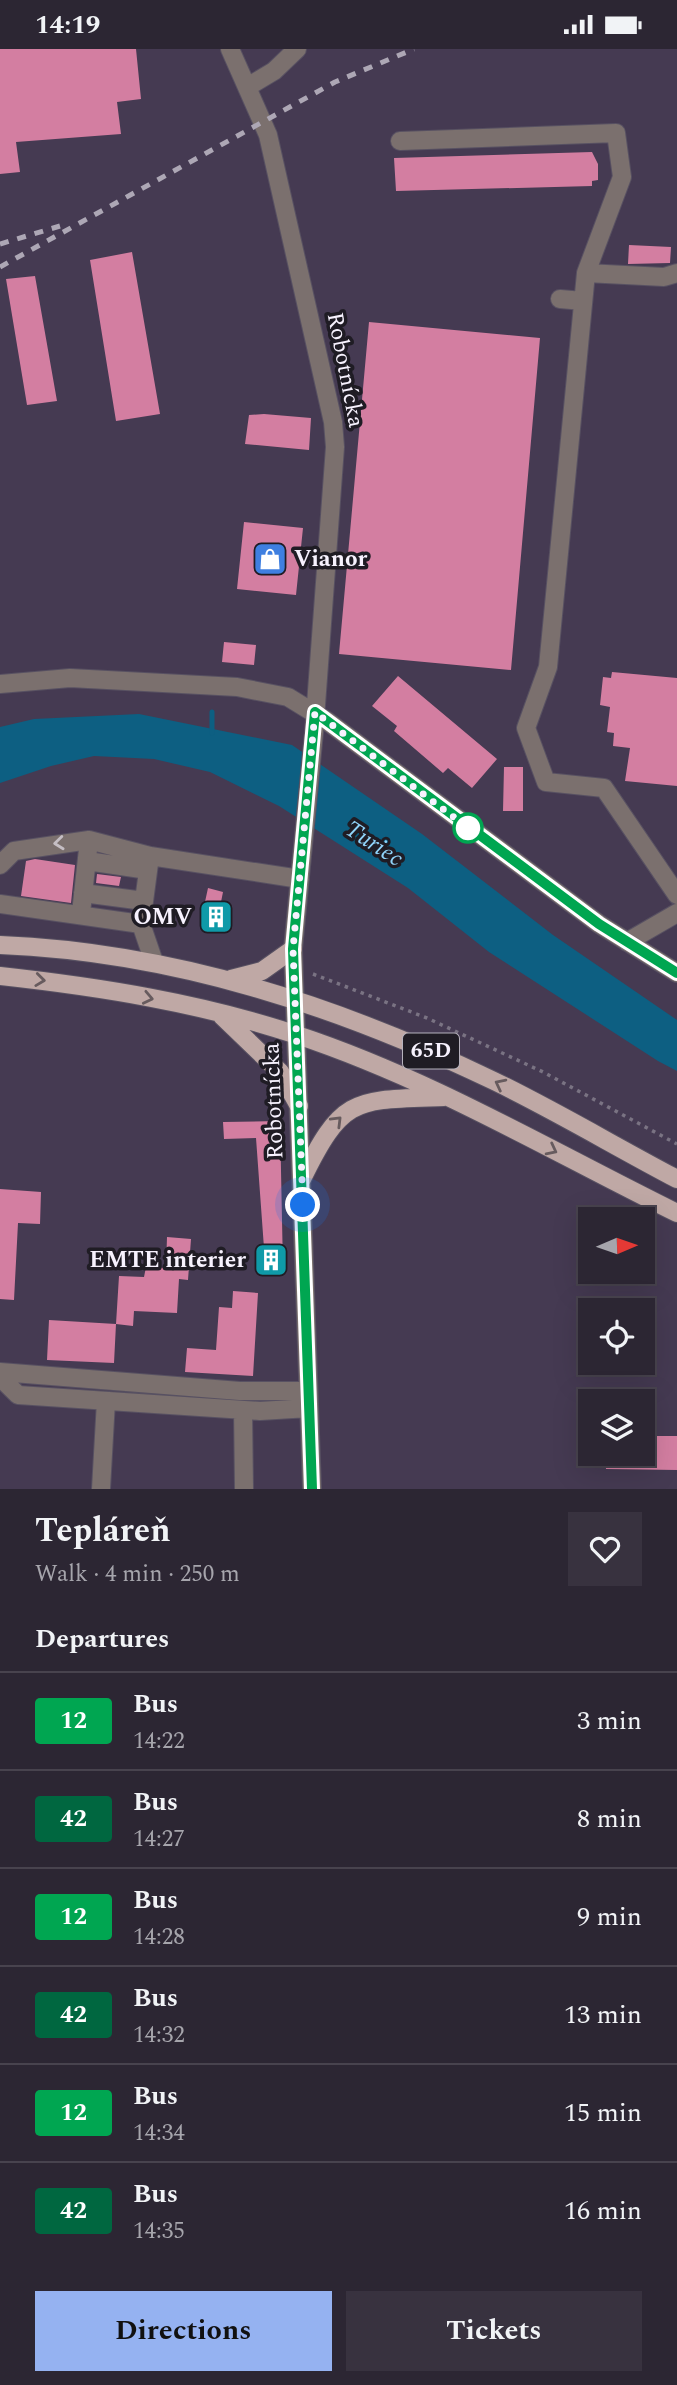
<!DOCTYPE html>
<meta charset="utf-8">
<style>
body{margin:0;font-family:Spectral,serif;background:#38323f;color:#f1f3f6;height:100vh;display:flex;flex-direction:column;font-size:26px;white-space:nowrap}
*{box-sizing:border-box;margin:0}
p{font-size:23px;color:#a6a5ac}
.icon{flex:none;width:38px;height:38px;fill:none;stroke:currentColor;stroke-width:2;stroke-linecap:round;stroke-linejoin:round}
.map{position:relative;height:1440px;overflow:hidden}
.panel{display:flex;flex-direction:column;background:#2c2633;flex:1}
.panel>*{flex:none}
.badge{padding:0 14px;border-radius:5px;font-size:24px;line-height:46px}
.needle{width:46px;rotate:88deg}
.buttons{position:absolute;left:578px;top:1158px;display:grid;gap:14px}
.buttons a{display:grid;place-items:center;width:77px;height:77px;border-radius:0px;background:#2c2633;box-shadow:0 7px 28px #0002,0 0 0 2px #48434e;font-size:35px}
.you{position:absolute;width:35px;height:35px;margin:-18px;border:5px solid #fff;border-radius:50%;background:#1a73e8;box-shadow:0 0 0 10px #1a73e833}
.map>.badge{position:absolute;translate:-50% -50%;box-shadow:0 0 0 4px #fff}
h2{padding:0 35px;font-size:26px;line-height:63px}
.round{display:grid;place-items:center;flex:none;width:74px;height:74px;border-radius:0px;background:#38323f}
.overview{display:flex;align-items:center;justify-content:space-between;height:119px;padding:0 35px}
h1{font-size:33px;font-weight:700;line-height:52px}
.button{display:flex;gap:14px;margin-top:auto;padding:14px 35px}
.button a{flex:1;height:80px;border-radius:0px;background:#95b2f1;color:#111;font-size:28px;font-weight:700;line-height:80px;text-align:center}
.button a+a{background:#38323f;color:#f1f3f6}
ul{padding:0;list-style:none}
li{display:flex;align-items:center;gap:21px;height:98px;padding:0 35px;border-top:2px solid #48434e}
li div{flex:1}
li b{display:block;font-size:26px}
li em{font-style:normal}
li .badge{min-width:77px;font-weight:700;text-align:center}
.status{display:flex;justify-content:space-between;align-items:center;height:49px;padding:0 35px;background:#2c2633;direction:ltr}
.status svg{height:19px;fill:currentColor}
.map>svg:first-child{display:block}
</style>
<div class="status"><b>14:19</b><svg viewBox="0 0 49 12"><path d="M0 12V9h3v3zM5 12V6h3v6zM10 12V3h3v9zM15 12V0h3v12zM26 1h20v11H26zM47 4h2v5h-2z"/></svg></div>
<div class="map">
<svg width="677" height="1440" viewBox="0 0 677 1440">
<rect width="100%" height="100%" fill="#3a3244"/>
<path fill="#453a52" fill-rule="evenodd" d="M0,0h677v1440h-677zM590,1171h52v52h-52zM590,1262h52v52h-52zM590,1353h52v52h-52z"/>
<path fill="#0d5f82" d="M139,665l153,31 130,89 131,101 124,85v51l-19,-10 -169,-109 -81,-64 -129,-82 -69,-34 -56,-13 -60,-3 -43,10 -51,17v-56l34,-8z"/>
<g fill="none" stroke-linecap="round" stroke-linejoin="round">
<path stroke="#0d5f82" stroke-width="5" d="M212,684v-21"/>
</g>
<path fill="#d37ea1" d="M0,0h136l5,50 -24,3 4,32 -105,8 4,30 -20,2z
M592,103l6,12v16l-6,1v5l-196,5 -2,-33z
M629,196l42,2 -1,16 -42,1z
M132,203l28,162 -44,7 -26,-161z
M35,227l22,125 -30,4 -21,-126z
M369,273l171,16 -29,332 -172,-16z
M264,365l47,4 -2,32 -64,-6 4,-29z
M244,473l59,6 -7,67 -59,-6z
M224,593l32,3 -2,20 -32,-3z
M612,623l65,6v108l-52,-5 5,-33 -17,-2 1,-13 -7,-1 3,-25 -10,-2 3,-28 8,1z
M398,627l99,83 -25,29 -24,-20 -5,5 -49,-42 3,-5 -25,-20z
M504,718h19v44h-20z
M35,810l40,6 -4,38 -50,-7 5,-35z
M97,825l24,3 -2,9 -23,-3z
M208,839l15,4 -3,15 12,2 -4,22 -28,-6z
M280,1072l3,148 -22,1 -1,-20 4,-2 -8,-110 -32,1 -1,-17z
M0,1140l41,3 -1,32 -22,-1 -4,77 -14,-1z
M167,1188l24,2 -3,41 -9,-1 -2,34 -43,-2 -1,15 -17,-2 3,-48 25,1 2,-10 20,1z
M233,1242l25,2 -5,83 -68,-4 2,-24 29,2 3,-43 13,1z
M49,1271l67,4 -2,39 -67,-3z
M642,1387h35v34l-71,-1 -1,-15h37z"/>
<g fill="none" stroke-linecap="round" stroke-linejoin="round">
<defs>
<path id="minor" d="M230,0l38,86 65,287 2,25 -21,285 -21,217 19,540
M249,37l25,-15 23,-22
M400,92l216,-8 6,44 -36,96
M677,224l-13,4 -78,-4 -38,394 -22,61 20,54 58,6 73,107
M560,250l23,2
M0,635l70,-6 167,9 51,10 39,24 272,203 78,49
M150,807l-9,68 13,38
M87,812l61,9
M0,816l14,-14 75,-11 61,16 150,23
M83,844l61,8
M0,855l141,20
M81,864l8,-73
M627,893l50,-29
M0,1323l240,19h68
M0,1328l18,18 242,16 49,-3
M243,1361l1,79
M101,1440l5,-88"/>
<path id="major" d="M0,896c174,7 338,61 494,136 62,30 122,66 183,98
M0,927c100,11 201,27 297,59 133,44 254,116 380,178
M231,930l31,-8 31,-22
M222,967l58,56 19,34
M302,1130c41,-84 53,-79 142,-82"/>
</defs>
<use href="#minor" stroke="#585162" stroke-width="20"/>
<use href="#major" stroke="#585162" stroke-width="20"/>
<path stroke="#7a7383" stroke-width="3.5" stroke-dasharray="3.5 5" stroke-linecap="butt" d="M313,925l114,44 116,54 134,72"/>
<use href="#minor" stroke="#7b706e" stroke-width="18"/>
<use href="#major" stroke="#bfa8a5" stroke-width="18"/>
<path stroke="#ada7b5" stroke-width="5" stroke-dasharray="9 9" stroke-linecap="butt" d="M0,195l60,-18
M0,218l335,-185 79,-33"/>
</g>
<defs><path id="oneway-chevron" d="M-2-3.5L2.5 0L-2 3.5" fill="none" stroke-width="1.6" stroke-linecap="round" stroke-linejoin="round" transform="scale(1.75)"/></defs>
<use stroke="#c5bec4" href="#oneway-chevron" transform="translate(59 794) rotate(174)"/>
<g stroke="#675b5e">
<use href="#oneway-chevron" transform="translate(40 931) rotate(7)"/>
<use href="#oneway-chevron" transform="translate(148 949) rotate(12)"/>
<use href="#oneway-chevron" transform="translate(500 1035) rotate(-153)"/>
<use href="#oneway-chevron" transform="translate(337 1072) rotate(-45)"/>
<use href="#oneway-chevron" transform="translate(552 1101) rotate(27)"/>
</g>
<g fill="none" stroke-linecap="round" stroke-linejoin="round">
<defs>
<path id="line" d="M312,1440l-19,-540 22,-237 284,212 78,49"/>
</defs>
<use href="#line" stroke="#fff" stroke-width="16"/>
<use href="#line" stroke="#00a651" stroke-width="10"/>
<path stroke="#f7f2fe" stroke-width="7" stroke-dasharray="0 12.6" d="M303,1156l-10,-256 22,-237 153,116"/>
</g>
<defs>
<symbol id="shop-square" viewBox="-11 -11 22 22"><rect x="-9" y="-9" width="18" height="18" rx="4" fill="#3f7fe0" stroke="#1f1c24"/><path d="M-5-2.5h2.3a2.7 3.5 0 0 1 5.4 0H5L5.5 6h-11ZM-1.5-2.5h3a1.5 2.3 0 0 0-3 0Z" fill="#fff"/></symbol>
<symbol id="building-square" viewBox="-11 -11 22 22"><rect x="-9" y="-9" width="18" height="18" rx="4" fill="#0f9aa8" stroke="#1f1c24"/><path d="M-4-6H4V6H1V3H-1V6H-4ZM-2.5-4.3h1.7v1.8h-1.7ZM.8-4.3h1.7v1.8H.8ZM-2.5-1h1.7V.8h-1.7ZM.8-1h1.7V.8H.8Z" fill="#fff"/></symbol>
</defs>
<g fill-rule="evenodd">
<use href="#shop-square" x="251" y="491" width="38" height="38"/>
<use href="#building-square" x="197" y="849" width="38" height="38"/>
<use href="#building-square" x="252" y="1192" width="38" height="38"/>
</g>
<circle fill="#fff" stroke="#00a651" stroke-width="3.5" cx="468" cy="779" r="14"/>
<g text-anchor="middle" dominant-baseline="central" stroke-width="7" stroke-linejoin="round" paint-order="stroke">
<rect fill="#1f1c24" stroke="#b6b2bd" stroke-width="2" x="403" y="984.5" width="56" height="35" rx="5"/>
<g font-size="21" font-weight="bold" fill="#f7f2fe">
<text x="431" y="1002">65D</text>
</g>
<g font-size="23" fill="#f7f2fe" stroke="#1f1c24">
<text transform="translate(345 321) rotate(79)">Robotnícka</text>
<text transform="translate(274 1052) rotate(-92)">Robotnícka</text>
</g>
<g font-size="23" font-weight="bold" fill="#f7f2fe" stroke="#1f1c24" text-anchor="end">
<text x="294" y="510" text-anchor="start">Vianor</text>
<text x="192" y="868">OMV</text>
<text x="246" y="1211">EMTE interier</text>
</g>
<g font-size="24" font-style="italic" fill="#90d3f9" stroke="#1f1c24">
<text transform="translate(374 795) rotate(33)">Turiec</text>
</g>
</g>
</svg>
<div class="buttons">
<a><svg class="needle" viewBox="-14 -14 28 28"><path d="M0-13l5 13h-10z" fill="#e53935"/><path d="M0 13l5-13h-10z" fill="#a6a5ac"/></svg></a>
<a><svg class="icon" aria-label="locate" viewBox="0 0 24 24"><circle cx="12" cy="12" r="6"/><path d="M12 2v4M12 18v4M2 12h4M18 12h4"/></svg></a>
<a><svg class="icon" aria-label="layers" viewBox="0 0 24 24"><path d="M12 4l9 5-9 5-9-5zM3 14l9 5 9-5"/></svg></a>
</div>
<div class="you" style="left:303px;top:1156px"></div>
</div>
<section class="panel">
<div class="overview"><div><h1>Tepláreň</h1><p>Walk · 4 min · 250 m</p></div><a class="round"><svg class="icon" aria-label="heart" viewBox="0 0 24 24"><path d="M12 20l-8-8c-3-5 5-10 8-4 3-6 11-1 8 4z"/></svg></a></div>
<h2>Departures</h2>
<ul>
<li><span class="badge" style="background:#00a651;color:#fff">12</span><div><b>Bus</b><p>14:22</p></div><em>3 min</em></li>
<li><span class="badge" style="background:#006740;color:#fff">42</span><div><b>Bus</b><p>14:27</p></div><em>8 min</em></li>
<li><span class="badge" style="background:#00a651;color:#fff">12</span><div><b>Bus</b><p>14:28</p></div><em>9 min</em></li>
<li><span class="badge" style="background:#006740;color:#fff">42</span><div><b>Bus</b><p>14:32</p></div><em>13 min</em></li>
<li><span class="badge" style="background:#00a651;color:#fff">12</span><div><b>Bus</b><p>14:34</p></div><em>15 min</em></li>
<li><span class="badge" style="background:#006740;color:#fff">42</span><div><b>Bus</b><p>14:35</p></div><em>16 min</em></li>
</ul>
<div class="button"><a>Directions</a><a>Tickets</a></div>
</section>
